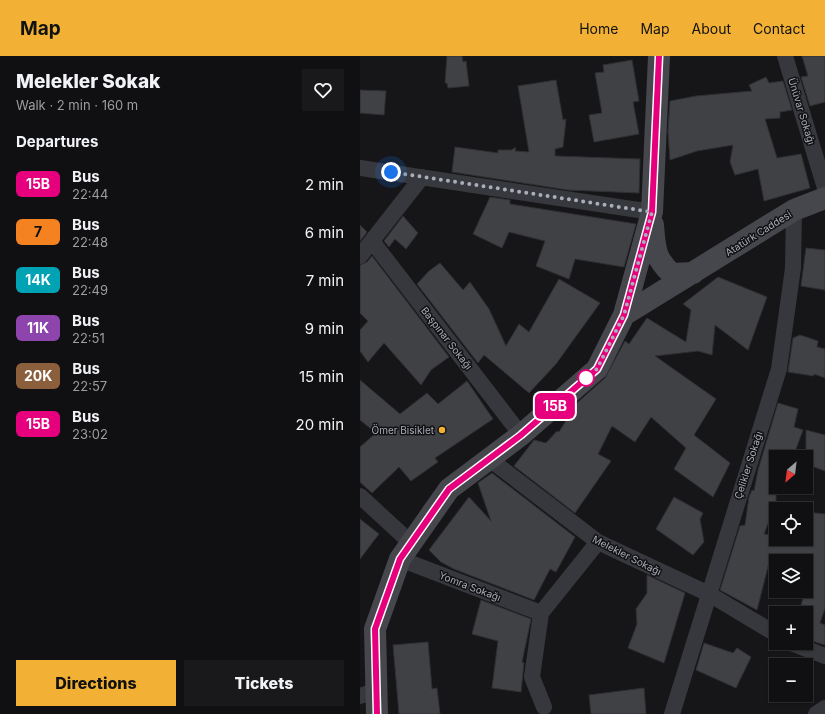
<!DOCTYPE html>
<meta charset="utf-8">
<style>
body{margin:0;font-family:Inter,sans-serif;background:#19191b;color:#f1f3f6;height:100vh;display:flex;flex-direction:column;font-size:15px;white-space:nowrap}
*{box-sizing:border-box;margin:0}
p{font-size:13px;color:#9c9d9f}
.icon{flex:none;width:22px;height:22px;fill:none;stroke:currentColor;stroke-width:2;stroke-linecap:round;stroke-linejoin:round}
.map{position:relative;flex:1;overflow:hidden}
.drawer{display:flex;flex-direction:column;background:#101012;width:360px}
.drawer>*{flex:none}
.badge{padding:0 8px;border-radius:6px;font-size:14px;line-height:26px}
.needle{width:26px;rotate:208deg}
.controls{position:absolute;left:409px;top:394px;display:grid;gap:8px}
.controls a{display:grid;place-items:center;width:44px;height:44px;border-radius:0px;background:#101012;box-shadow:0 1px 3px #0004,0 0 0 1px #303032;font-size:20px}
.you{position:absolute;width:20px;height:20px;margin:-10px;border:3px solid #fff;border-radius:50%;background:#1a73e8;box-shadow:0 0 0 6px #1a73e833}
.map>.badge{position:absolute;translate:-50% -50%;box-shadow:0 0 0 2px #fff}
h2{padding:0 16px;font-size:15px;line-height:36px}
.round{display:grid;place-items:center;flex:none;width:42px;height:42px;border-radius:0px;background:#19191b}
.summary{display:flex;align-items:center;justify-content:space-between;height:68px;padding:0 16px}
h1{font-size:19px;font-weight:800;line-height:30px}
.primary-button{display:flex;gap:8px;margin-top:auto;padding:8px 16px}
.primary-button a{flex:1;height:46px;border-radius:0px;background:#f2b134;color:#111;font-size:16px;font-weight:800;line-height:46px;text-align:center}
.primary-button a+a{background:#19191b;color:#f1f3f6}
ul{padding:0;list-style:none}
li{display:flex;align-items:center;gap:12px;height:48px;padding:0 16px}
li div{flex:1}
li b{display:block;font-size:15px}
li em{font-style:normal}
li .badge{min-width:44px;font-weight:700;text-align:center}
header{display:flex;align-items:center;gap:24px;box-sizing:border-box;height:56px;padding:0 20px;background:#f2b134;color:#111}
header strong{font-size:19px}
nav{display:flex;gap:22px;margin-inline-start:auto;font-size:14px}
main{display:flex;flex:1;min-height:0}
.map>svg:first-child{display:block}
</style>
<header>
<strong>Map</strong>
<nav><a>Home</a><a>Map</a><a>About</a><a>Contact</a></nav>
</header>
<main>
<section class="drawer">
<div class="summary"><div><h1>Melekler Sokak</h1><p>Walk · 2 min · 160 m</p></div><a class="round"><svg class="icon" aria-label="heart" viewBox="0 0 24 24"><path d="M12 20l-8-8c-3-5 5-10 8-4 3-6 11-1 8 4z"/></svg></a></div>
<h2>Departures</h2>
<ul>
<li><span class="badge" style="background:#e6007e;color:#fff">15B</span><div><b>Bus</b><p>22:44</p></div><em>2 min</em></li>
<li><span class="badge" style="background:#f58220;color:#111">7</span><div><b>Bus</b><p>22:48</p></div><em>6 min</em></li>
<li><span class="badge" style="background:#00a3b4;color:#fff">14K</span><div><b>Bus</b><p>22:49</p></div><em>7 min</em></li>
<li><span class="badge" style="background:#8e44ad;color:#fff">11K</span><div><b>Bus</b><p>22:51</p></div><em>9 min</em></li>
<li><span class="badge" style="background:#8b5e3c;color:#fff">20K</span><div><b>Bus</b><p>22:57</p></div><em>15 min</em></li>
<li><span class="badge" style="background:#e6007e;color:#fff">15B</span><div><b>Bus</b><p>23:02</p></div><em>20 min</em></li>
</ul>
<div class="primary-button"><a>Directions</a><a>Tickets</a></div>
</section>
<div class="map">
<svg width="465" height="658" viewBox="0 0 465 658">
<rect width="100%" height="100%" fill="#161618"/>
<path fill="#404145" stroke="#303034" d="M87,0h15l1,6 3,-1 3,25 -21,2 -1,-5h-2z
M442,0h23v46l-15,4 -9,-29 7,-1z
M272,4l7,41 -6,1 6,32 -45,8 -5,-27 13,-2 -7,-40 9,-1 -1,-7z
M406,21l3,6 14,-2 9,29 -12,2v6l-15,1 12,39 24,-4 9,34 -46,13 -6,-32 -23,6 -5,-13 3,-17 -36,6 -27,9 -2,-29 2,-30 26,-5 56,-5 -3,-6z
M196,24l7,40 3,-1 -3,28 -8,2v7l85,3 -1,34 -71,-3 -116,-18 3,-25 43,6v-3h14l2,-2h2l-1,3 14,1 -11,-66z
M0,34l26,1 -2,24 -24,-2z
M130,141l20,3v4l126,20 -12,43 -49,-8 -6,20 -33,-13 9,-25 -36,-9 -7,16 -29,-14z
M43,160l15,17 -12,16 -11,-10 -6,8 -5,-6z
M0,169l7,7 -7,9z
M446,192l19,2v40l-24,-4z
M12,200l77,101 -18,13 -10,15 -37,-42 -16,19 -8,-11v-21l8,-9 -8,-8v-48l7,-3z
M80,207l23,27 7,-8 19,27 17,37 13,-22 10,8 30,-53 41,24 -44,61 -27,29 -45,-38 -6,8 -61,-79 12,-13z
M358,221l49,20 -19,53 -33,-25 -3,30 -14,-4 -43,5 61,43 -22,36 36,28 -17,34 -39,-28 12,-21 -35,-31 -16,25 -23,-16 -14,28 13,7 -36,52 -61,-47 20,-26 12,3 11,-12 2,1 18,-29 28,-25 20,-37 4,3 18,-26 39,24 5,-32 -8,-6z
M440,279l18,6 -1,6 8,2v29l-11,-4v2l-26,-4 5,-34z
M0,324l40,34 27,-21 11,11 29,-23 26,38 -58,39 3,4 -27,19 -12,-14 -27,26 -12,-11v-35l16,-14 -16,-13z
M418,347l20,6 -4,18 9,3 -10,27h-17v45l-12,32 12,2v3h30v-27l19,2v94l-5,15 5,2v20l-19,-6v-26h-7l14,-51 -42,-7 -14,55 -37,-20 20,-64 5,-1 4,-28 3,-7 2,1 4,-21z
M446,374l19,5v36l-19,-7z
M132,417l83,64 -19,35 -6,-3 -16,31 -80,-31 -13,-7 -12,-12 40,-53 22,24 -13,-38z
M314,441l29,16 -3,6 4,23 -11,13 -37,-26z
M0,463l19,15 -19,25z
M287,519l38,18 -21,70 -36,-15 9,-24 -1,-15 11,-16z
M121,544l50,19 -9,43 2,1 -3,29 -29,-4 6,-47 -26,-7z
M68,586l4,47 5,-1 3,26h-41l-6,-69z
M344,587l29,10 4,-5 14,9 -15,31 -40,-18z
M284,632l2,26h-55l-2,-19z"/>
<g fill="none" stroke-linecap="round" stroke-linejoin="round">
<path stroke="#37383d" stroke-width="16" d="M425,0l40,132
M0,112l292,44
M12,185l149,194
M0,200l62,-79
M128,402l110,84 111,52 67,40
M0,440l51,47
M40,503l141,54 57,-71
M181,557l-9,64 12,30
M431,587l34,13
M0,640l15,-5
M312,658l107,-345 14,-101 1,-58
M456,658l9,-6"/>
<path stroke="#45474d" stroke-width="22" d="M293,169c2,22 1,33 19,49l21,-1
M264,259l170,-105 31,-12
M17,658l-2,-85 25,-70 49,-70 72,-54 76,-66 27,-54 28,-103 7,-156"/>
</g>
<g fill="none" stroke-linecap="round" stroke-linejoin="round">
<defs>
<path id="line" d="M17,658l-2,-85 25,-70 49,-70 72,-54 76,-66 27,-54 28,-103 7,-156"/>
</defs>
<use href="#line" stroke="#fff" stroke-width="9"/>
<use href="#line" stroke="#e6007e" stroke-width="6"/>
<path stroke="#a8adb8" stroke-width="4" stroke-dasharray="0 7.2" d="M31,116l261,40 -28,103 -27,54 -11,9"/>
</g>
<circle fill="#fff" stroke="#e6007e" stroke-width="2" cx="226" cy="322" r="8"/>
<circle fill="#f2b134" stroke="#111113" stroke-width="1.5" cx="82" cy="374" r="4"/>
<g text-anchor="middle" dominant-baseline="central" stroke-width="3" stroke-linejoin="round" paint-order="stroke">
<g font-size="10" fill="#a8adb8" stroke="#111113">
<text transform="translate(442 55) rotate(73)">Ünüvar Sokağı</text>
<text transform="translate(398 177) rotate(-32)">Atatürk Caddesi</text>
<text transform="translate(87 282) rotate(52)">Başpınar Sokağı</text>
<text transform="translate(388 409) rotate(-72)">Çelikler Sokağı</text>
<text transform="translate(267 499) rotate(27)">Melekler Sokağı</text>
<text transform="translate(110 530) rotate(21)">Yomra Sokağı</text>
</g>
<g font-size="10" fill="#a8adb8" stroke="#111113" text-anchor="end">
<text x="74" y="374">Ömer Bisiklet</text>
</g>
</g>
</svg>
<div class="controls">
<a><svg class="needle" viewBox="-14 -14 28 28"><path d="M0-13l5 13h-10z" fill="#e53935"/><path d="M0 13l5-13h-10z" fill="#9c9d9f"/></svg></a>
<a><svg class="icon" aria-label="locate" viewBox="0 0 24 24"><circle cx="12" cy="12" r="6"/><path d="M12 2v4M12 18v4M2 12h4M18 12h4"/></svg></a>
<a><svg class="icon" aria-label="layers" viewBox="0 0 24 24"><path d="M12 4l9 5-9 5-9-5zM3 14l9 5 9-5"/></svg></a>
<a>+</a>
<a>−</a>
</div>
<div class="you" style="left:31px;top:116px"></div>
<b class="badge" style="left:195px;top:350px;background:#e6007e;color:#fff">15B</b>
</div>
</main>
